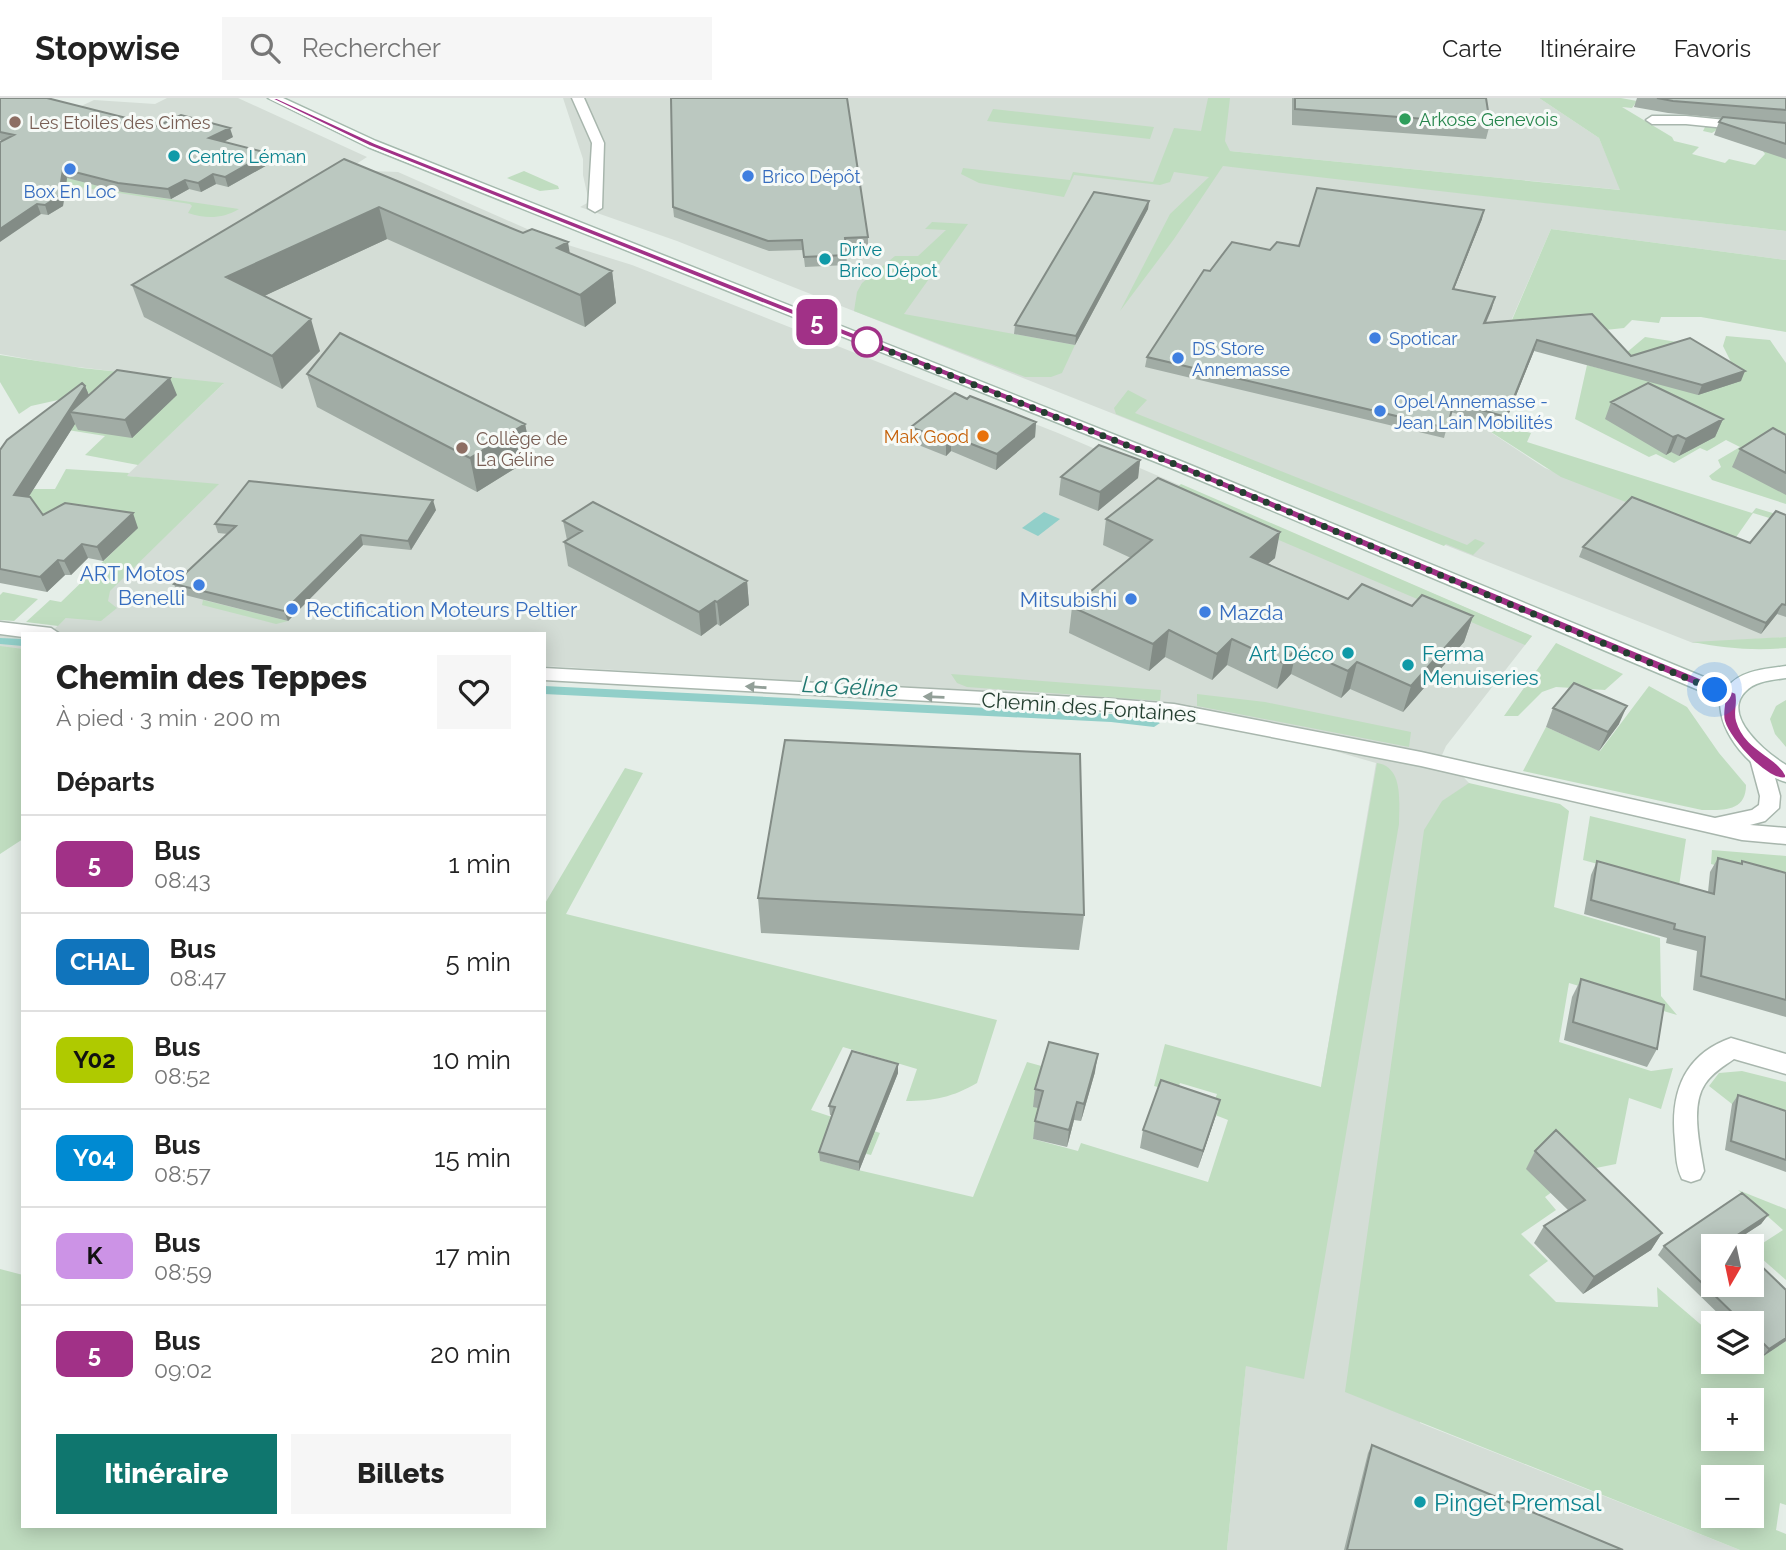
<!DOCTYPE html>
<html lang="fr">
<meta charset="utf-8">
<style>
body{margin:0;font-family:Raleway,sans-serif;background:#f6f6f6;color:#222;height:100vh;display:flex;flex-direction:column;font-size:26px;white-space:nowrap}
*{box-sizing:border-box;margin:0}
p{font-size:23px;color:#767676}
.icon{flex:none;width:38px;height:38px;fill:none;stroke:currentColor;stroke-width:2;stroke-linecap:round;stroke-linejoin:round}
.map{position:relative;flex:1;overflow:hidden}
.panel{position:absolute;left:21px;top:534px;width:525px;height:896px;display:flex;flex-direction:column;background:#fff;border-radius:0px;box-shadow:0 4px 18px #0003}
.panel>*{flex:none}
.badge{padding:0 14px;border-radius:10px;font-size:24px;line-height:46px}
.needle{width:46px;rotate:189deg}
.fabs{position:absolute;left:1701px;top:1136px;display:grid;gap:14px}
.fabs a{display:grid;place-items:center;width:63px;height:63px;border-radius:0px;background:#fff;box-shadow:0 4px 18px #0003;font-size:35px}
.you{position:absolute;width:35px;height:35px;margin:-18px;border:5px solid #fff;border-radius:50%;background:#1a73e8;box-shadow:0 0 0 10px #1a73e833}
.map>.badge{position:absolute;translate:-50% -50%;box-shadow:0 0 0 4px #fff}
h2{padding:0 35px;font-size:26px;line-height:63px}
.round{display:grid;place-items:center;flex:none;width:74px;height:74px;border-radius:0px;background:#f6f6f6}
.head{display:flex;align-items:center;justify-content:space-between;height:119px;padding:0 35px}
h1{font-size:33px;font-weight:800;line-height:52px}
.button{display:flex;gap:14px;margin-top:auto;padding:14px 35px}
.button a{flex:1;height:80px;border-radius:0px;background:#0f766e;color:#fff;font-size:28px;font-weight:800;line-height:80px;text-align:center}
.button a+a{background:#f6f6f6;color:#222}
ul{padding:0;list-style:none}
li{display:flex;align-items:center;gap:21px;height:98px;padding:0 35px;border-top:2px solid #e0e0e0}
li div{flex:1}
li b{display:block;font-size:26px}
li em{font-style:normal}
li .badge{min-width:77px;font-weight:700;text-align:center}
header{display:flex;align-items:center;gap:42px;box-sizing:border-box;height:98px;padding:0 35px;background:#fff;border-bottom:2px solid #e0e0e0}
header strong{font-size:33px}
nav{display:flex;gap:38px;margin-inline-start:auto;font-size:24px}
.search{width:490px;height:63px;background:#f6f6f6;display:flex;align-items:center;gap:18px;box-sizing:border-box;padding:0 24px;border-radius:0px;color:#767676;font-size:26px}
.map>svg:first-child{display:block}
</style>
<header>
<strong>Stopwise</strong>
<div class="search"><svg class="icon" aria-label="search" viewBox="0 0 24 24"><circle cx="10" cy="10" r="6"/><path d="M15 15l6 6"/></svg>Rechercher</div>
<nav><a>Carte</a><a>Itinéraire</a><a>Favoris</a></nav>
</header>
<div class="map">
<svg width="1786" height="1452" viewBox="0 0 1786 1452">
<rect width="100%" height="100%" fill="#e5eee8"/>
<path fill="#d4ddd6" d="M167,0h71l129,59 -20,13 51,2 154,68 80,25 426,168 474,203 -86,110 -7,16 14,4 16,17 -49,640 320,127h-513l19,-185 75,-278 55,-324 -216,-62 -616,-35v-32h-521v80l-23,10v-96l50,5 159,-149 -83,-8 97,-92 -163,-19 -60,-11v-210l94,-44 61,4z
M563,0h976l60,40 22,52 -391,-39 -8,14 564,66v29l-235,-31 -82,189 76,50 241,96v73l-93,6 -1016,-402 -97,-34 9,-5 -6,-27v-16z"/>
<path fill="#c0ddc0" fill-rule="evenodd" d="M1208,0h22l-5,43 5,10 390,39 -21,-52 -60,-40h82l16,3 -5,7 -10,-1 50,30 2,4 25,6 -7,7 33,9 4,-4 26,6 10,-11 -9,-13 -38,-12 -6,4 -9,-2 3,-6 80,9v97l-563,-65 -49,73 -54,72 50,-97 39,-37 -35,-5 -4,10 -10,3 -86,-10 -10,22 -85,-14 -18,-9 2,-6 107,12 3,-8 80,10 21,-54 27,3z
M993,11l161,18 -4,12 -163,-18z
M36,72l86,22 117,17c-17,10 -33,10 -51,4l4,-7 -2,-2 -175,-27z
M524,73l34,15 1,3 -19,2 -33,-13z
M932,124l36,2 -64,90 171,31 -13,28 -11,4h-26l-171,-66 3,-19 5,-9 33,-27h23l28,-26 -21,-1z
M1551,131l235,31v72l-85,-15h-40l-2,6 -27,-3 -8,8 -121,13z
M1726,238l44,4 16,23v141l-74,-24 -3,-4 12,-9 -3,-7 22,-13 -14,-7 -19,11 -7,-3 -26,15 -18,-9 -7,3 -74,-38 12,-54 19,5 39,-33 39,6 56,37 -17,-34z
M0,257l82,13 142,15 -86,82 -53,-10 20,-19 -56,-9 45,-35 -63,14 -12,8 -19,-32z
M1128,292l19,10 -12,13 332,132 8,-6 10,4 -12,12 -27,-11 -2,2 -328,-132 -2,-6z
M1469,320l62,15 -4,9 225,71 4,-5 30,9v6l-33,-10 -21,30 -171,-66z
M66,371l63,4 -2,3 92,8 -109,107 -2,10 9,7 -16,13 -35,-3 -8,8 -32,-4 24,-22 11,2 61,-59 -112,-24 24,-30h21z
M1181,386l351,152 -7,9 -328,-140 -22,-16z
M3,494l35,7 -24,22 -14,-1v-25z
M203,502l85,21 -12,3 -74,-19z
M1786,539v11c-33,3 -62,0 -94,-6z
M1556,545l67,31 -18,16 -49,-3 -14,5 -24,24h-14z
M0,548l23,3v190l-23,15z
M951,576l210,16 -1,11 -193,-14 -10,-4z
M1649,588l38,21 32,46 27,32c0,27 -23,25 -44,25l-179,-39 23,-44 54,24z
M1197,596l68,8 146,30 -2,15 -212,-41z
M1786,602v47l-11,-13 -5,-15 6,-13z
M1377,665c27,4 22,40 22,61l-95,555 -58,-13 -19,184h-1227v-281l23,6v251h521v-621l81,-137 18,5 -77,141 431,106 -20,63c-24,14 -43,18 -71,18l11,-32 -74,-22 -32,63 69,23 -9,22 -45,-11 -6,17 153,36 54,-135 18,5 -4,42 -8,30 45,12 3,-8 127,39 20,-62 -18,-7 7,-19 -37,-11 -3,9 -23,-6 11,-42 156,43z
M1469,685l91,21 9,7 -15,96 106,31 1,58 16,19 -108,-32 -10,59 92,29 22,-3 -12,41 -32,-11 -13,66 -35,7 -36,26 11,13 -35,24 27,27 -19,14 27,27 102,5 -1,-20 56,48v27h39l34,-21v164l-6,-2 -4,27 10,4v16h-46l-395,-158 79,-562 18,-29zM1713,1302h39v38h-39zM1713,1379h39v39h-39z
M1590,718l96,23 -7,47 -96,-26z
M1712,752l74,6v29l-75,-21z
M1742,973l44,11v41l-54,-19 -23,-18 10,-13z
M1738,1092l48,19v71l-34,-30 31,-20z"/>
<path fill="#91cfc9" d="M1044,414l16,7 -22,17 -16,-8z"/>
<g fill="none" stroke-linecap="round" stroke-linejoin="round">
<path fill="#91cfc9" fill-rule="evenodd" d="M0,540l23,1v7l-23,-2z
M544,588l567,28 43,5 6,4 -6,4 -43,-5 -567,-28z"/>
<defs>
<path id="street" d="M572,0h12l20,45 -2,65 -7,4 -7,-4 4,-65z
M1686,18l100,10v8l-100,-10h-34l-6,-4 6,-4z
M0,524l51,6 9,6h-37v3l-23,-3z
M544,570l568,31 62,5 247,48 294,66 37,-8 7,-5 1,-9 -10,-37 3,-5h14l3,5 10,37 -1,12 -14,13 -15,4 36,3v16l-44,-4 -321,-74 -247,-48 -62,-7 -568,-31z
M1731,940l55,16v20l-52,-15c-10,7 -22,14 -29,25 -15,22 -5,62 -1,87l-4,8 -9,3 -9,-3c-6,-12 -6,-25 -7,-38 -5,-47 8,-86 56,-103z"/>
<path id="secondary" d="M268,0h15l93,43 807,321 545,225c12,-17 39,-18 58,-21v12c-14,2 -31,3 -41,14 -24,25 23,62 41,73v17c-34,-10 -67,-47 -66,-83l-549,-231 -803,-321z"/>
</defs>
<use href="#street" stroke="#a8b6ad" stroke-width="3"/>
<use href="#secondary" stroke="#a4b9ad" stroke-width="3"/>
<use href="#street" fill="#fff" fill-rule="evenodd"/>
<use href="#secondary" fill="#fff" fill-rule="evenodd"/>
</g>
<path fill="#a1aca5" d="M0,0h52l-2,1 108,27 75,11 -10,5 45,11 3,10 -43,24 -12,-3 -15,8 -12,-3 -18,10 -49,-7 -55,-14 -4,28 -15,9 -7,-1 -39,-73 -2,-1z
M1292,0h194l4,26 -4,15 -194,-14z
M1637,0h149v61l-72,-24 5,-13 3,-4 -54,-5 -34,-6z
M344,61l268,112 4,32 -31,24 -198,-88 -123,57 56,55 -38,38 -138,-72 -12,-32z
M1149,103l-1,8 -73,136 -61,-11 1,-9z
M673,109l195,30v10l-22,1 1,17 -42,2 -2,-17 -34,1 -95,-34z
M1482,121l-28,70 38,19 -6,15 255,58 -43,14 -164,-44 -31,77 -52,-16 -7,26 -299,-71 2,-10 63,-86 60,-21z
M307,276l218,50 7,34 -55,34 -160,-85z
M85,288l4,9h88l-45,43 -54,-8 -3,-6 -47,73 15,18 95,13 -35,33 -15,-3 -17,17h-6l-18,17 -47,-9v-133z
M967,301l69,23 -1,15 -39,33 -45,-19 -5,5 -35,-14v-15z
M1611,304l112,17 -8,18 -36,19 -8,-4 -5,3 -61,-36z
M1786,337v60l-54,-28 8,-18z
M1140,362l-2,18 -40,33 -39,-16 2,-18z
M436,412l-25,40 -48,-5 -75,76 -111,-28 -3,-9 54,-50 -10,-1 -3,-9z
M1786,417v102l-9,-3 -16,20 -182,-77 4,-10 167,-4z
M1106,421l169,39 -8,6 81,35 64,7 61,10 -9,26 -61,70 -53,-23 -9,9 -50,-24 -14,15 -50,-24 -15,15 -47,-23 -16,14 -80,-38 3,-26 59,-49 -28,-13z
M563,423l184,60 2,24 -29,21 -3,-2 -16,12 -133,-70 -4,-24 3,-2z
M1553,610l66,16 -20,27 -53,-24z
M1718,760l23,6 1,-3 44,12v144l-93,-27 4,-39 -31,-8 1,-5 -83,-24 7,-39 6,-14 111,31 2,-20z
M758,800l326,17 -5,35 -318,-17z
M1581,881l76,70 -10,18 -83,-27 8,-43z
M898,966v9l-39,98 -39,-10 -1,-9 13,-37h-2l-1,-9z
M1095,974l-14,49 -7,-1 -7,27 -34,-8 2,-18 3,-13 -5,-1 2,-18z
M1738,997l48,16v61l-61,-22 7,-46z
M1220,1002l-5,18 -17,50 -58,-20 3,-18z
M1535,1053l127,82 -11,17 -68,44 -49,-51 10,-17 24,-16 -42,-41z
M1768,1117l-7,9 -26,17 51,49v51l-24,16 -10,-10v-24h-24l-70,-68 6,-9z
M1372,1347l251,105h-279l24,-97z"/>
<path fill="#838c86" d="M230,30l3,9 -21,11 -3,-10z
M268,55l3,10 -43,24 -3,-10z
M63,71l4,9 -4,28 -15,9 -3,-10z
M213,76l3,10 -15,8 -3,-9z
M185,82l4,9 -18,10 -3,-10z
M1149,103l-1,8 -73,136 1,-9z
M37,106l4,10 -41,28v-13z
M379,109l8,32 -151,70 -10,-32z
M1484,112l-2,9 -32,80 3,-10z
M568,144l5,31 -16,-25z
M612,173l4,32 -31,24 -5,-32z
M1495,199l-3,11 -11,25 3,-10z
M311,221l9,32 -38,38 -10,-33z
M1537,242l-3,11 -31,77 3,-11z
M1745,273l-4,10 -43,14 4,-10z
M170,280l7,17 -45,43 -7,-18z
M85,288l6,14 -21,12 5,12 -54,85 -7,-14z
M1723,321l-8,18 -36,19 7,-17z
M1036,324l-1,15 -39,33 1,-16z
M525,326l7,34 -55,34 -7,-34z
M1678,337l-7,17 -5,3 7,-18z
M951,338v15l-5,5v-15z
M1140,362l-2,18 -40,33 2,-19z
M433,402l3,10 -25,40 -3,-9z
M133,415l5,15 -35,33 -6,-14z
M1280,434l-5,26 -29,25 5,-26z
M361,437l2,10 -75,76 -4,-10z
M82,446l6,14 -17,17 -7,-14z
M58,462l7,15 -18,17 -7,-15z
M747,483l2,24 -29,21 -3,-24z
M715,503l2,23 -16,12 -2,-24z
M1782,506l-5,10 -16,20 5,-11z
M1473,518l-9,26 -61,70 8,-26z
M1169,532l-4,27 -16,14 4,-27z
M1232,541l-5,26 -15,15 5,-26z
M1297,550l-6,26 -14,15 6,-26z
M1357,564l-7,27 -9,9 7,-27z
M1627,608l-8,18 -20,27 9,-19z
M1098,956l-3,18 -14,49 3,-17z
M898,966v9l-39,98v-9z
M1220,1002l-5,18 -17,50 5,-17z
M1077,1004l-3,18 -7,27 2,-17z
M1768,1117l-7,9 -34,22 6,-8z
M1662,1135l-11,17 -68,44 11,-17z
M1786,1240v3l-24,16 7,-8z"/>
<path fill="#bbc8c0" stroke="#838c86" stroke-width="2" d="M0,0h47l111,28 23,-11 49,13 -21,10 59,15 -43,24 -12,-3 -15,9 -13,-3 -17,9 -50,-6 -55,-14 -4,27 -14,9 -8,-1 -37,25v-87l14,-7 -14,-3z
M671,0h176l21,139 -23,1 2,17 -43,2 -2,-17 -34,1 -95,-34z
M1295,0h191l4,26 -195,-15z
M1657,0h129v12l-113,-9z
M1723,19l63,6v21l-67,-22z
M344,61l179,74 9,-4 36,13 -11,6 55,23 -32,24 -201,-88 -153,70 85,42 -39,37 -140,-71z
M1317,90l167,22 -31,79 42,8 -11,26 108,-9 39,42 59,-18 55,33 -43,14 -165,-45 -31,77 -52,-15 -7,26 -300,-71 57,-87 6,1 22,-29 38,8 7,-8 22,4z
M1094,94l55,9 -73,135 -61,-11z
M340,235l185,91 -55,34 -163,-84z
M117,272l53,8 -45,42 -55,-8z
M82,285l3,3 -71,109 16,2 13,18 22,-12 68,10 -36,34 -15,-3 -18,17 -6,-1 -18,17 -40,-8v-119l7,-10z
M1648,285l75,36 -37,20 -8,-4 -5,2 -62,-35z
M955,295l12,6 3,-3 66,26 -39,32 -46,-18 -5,5 -35,-14z
M1773,330l13,7v38l-46,-24z
M1099,347l41,15 -40,32 -39,-15z
M1158,380l122,54 -29,25 97,42 14,-15 50,22 10,-11 51,21 -62,70 -54,-24 -9,9 -51,-23 -14,15 -51,-24 -15,15 -48,-24 -16,14 -81,-37 80,-67 -46,-21z
M249,383l184,19 -25,41 -47,-6 -77,76 -110,-27 62,-58 -21,-2z
M1632,399l118,46 26,-32 10,4v90l-4,-1 -16,19 -183,-76z
M593,404l154,79 -30,21 -2,-1 -16,11 -135,-70 18,-11 -19,-10z
M1574,585l53,23 -19,26 -55,-24z
M785,642l295,14 4,161 -326,-17z
M1718,760l24,6v-3l44,12v127l-85,-24 4,-39 -31,-8 1,-5 -84,-24 6,-39 117,33z
M1581,881l83,26 -7,44 -84,-27z
M1049,944l49,12 -14,50 -7,-2 -8,28 -34,-9 8,-30 -8,-2z
M852,953l46,13 -39,98 -40,-10 16,-45 -6,-1z
M1161,982l59,20 -17,51 -60,-21z
M1738,997l48,16v49l-55,-19z
M1556,1032l106,103 -68,44 -50,-51 41,-26 -50,-49z
M1742,1095l26,22 -35,23 8,8h-28v38h39v-27l34,33v48l-17,11 -17,-17v-9h-9l-79,-77z
M1372,1347l251,105h-276z"/>
<defs><path id="oneway-solid" d="M-6-.8H1V-3.2L6.5 0L1 3.2V.8H-6Z" transform="scale(1.75)"/></defs>
<g fill="#929f98">
<use href="#oneway-solid" transform="translate(756 589) rotate(-176)"/>
<use href="#oneway-solid" transform="translate(934 599) rotate(-178)"/>
</g>
<path fill="#a13187" stroke="#fff" stroke-width="2" d="M270,0h7l98,45 806,320 555,230c3,9 -2,19 1,28 9,30 39,34 49,54v3c-17,5 -56,-37 -62,-57 -2,-6 0,-16 1,-23l-552,-231 -804,-321z"/>
<g fill="none" stroke-linecap="round" stroke-linejoin="round">
<path stroke="#253f31" stroke-width="7" stroke-dasharray="0 12.6" d="M867,244l-11,-4 321,127 538,225"/>
</g>
<circle fill="#2e9e5b" stroke="#f6faf7" stroke-width="2.5" cx="1405" cy="21" r="7"/>
<g fill="#8d6e63" stroke="#f6faf7" stroke-width="2.5">
<circle cx="15" cy="24" r="7"/>
<circle cx="462" cy="350" r="7"/>
</g>
<g fill="#0f9aa8" stroke="#f6faf7" stroke-width="2.5">
<circle cx="174" cy="58" r="7"/>
<circle cx="825" cy="161" r="7"/>
<circle cx="1348" cy="555" r="7"/>
<circle cx="1408" cy="567" r="7"/>
<circle cx="1420" cy="1404" r="7"/>
</g>
<g fill="#3f7fe0" stroke="#f6faf7" stroke-width="2.5">
<circle cx="70" cy="71" r="7"/>
<circle cx="748" cy="78" r="7"/>
<circle cx="1375" cy="240" r="7"/>
<circle cx="1178" cy="260" r="7"/>
<circle cx="1380" cy="313" r="7"/>
<circle cx="199" cy="487" r="7"/>
<circle cx="1131" cy="501" r="7"/>
<circle cx="292" cy="511" r="7"/>
<circle cx="1205" cy="514" r="7"/>
</g>
<circle fill="#fff" stroke="#a13187" stroke-width="3.5" cx="867" cy="244" r="14"/>
<circle fill="#e8710a" stroke="#f6faf7" stroke-width="2.5" cx="983" cy="338" r="7"/>
<g text-anchor="middle" dominant-baseline="central" stroke-width="6" stroke-linejoin="round" paint-order="stroke">
<g font-size="18" fill="#27864d" stroke="#f6faf7" text-anchor="start">
<text x="1419" y="21">Arkose Genevois</text>
</g>
<g font-size="18" fill="#785e54" stroke="#f6faf7" text-anchor="start">
<text x="29" y="24">Les Etoiles des Cimes</text>
<text x="476" y="340">Collège de<tspan x="476" dy="21">La Géline</tspan></text>
</g>
<g font-size="18" fill="#0d838f" stroke="#f6faf7" text-anchor="start">
<text x="188" y="58">Centre Léman</text>
<text x="839" y="151">Drive<tspan x="839" dy="21">Brico Dépot</tspan></text>
</g>
<g font-size="18" fill="#366cbe" stroke="#f6faf7" text-anchor="start">
<text x="762" y="78">Brico Dépôt</text>
<text x="70" y="93" text-anchor="middle">Box En Loc</text>
<text x="1389" y="240">Spoticar</text>
<text x="1192" y="250">DS Store<tspan x="1192" dy="21">Annemasse</tspan></text>
<text x="1394" y="303">Opel Annemasse -<tspan x="1394" dy="21">Jean Lain Mobilités</tspan></text>
</g>
<g font-size="18" fill="#c56008" stroke="#f6faf7" text-anchor="end">
<text x="969" y="338">Mak Good</text>
</g>
<g font-size="21" fill="#366cbe" stroke="#f6faf7" text-anchor="end">
<text x="185" y="475">ART Motos<tspan x="185" dy="24">Benelli</tspan></text>
<text x="1117" y="501">Mitsubishi</text>
<text x="306" y="511" text-anchor="start">Rectification Moteurs Peltier</text>
<text x="1219" y="514" text-anchor="start">Mazda</text>
</g>
<g font-size="21" fill="#0d838f" stroke="#f6faf7" text-anchor="end">
<text x="1334" y="555">Art Déco</text>
<text x="1422" y="555" text-anchor="start">Ferma<tspan x="1422" dy="24">Menuiseries</tspan></text>
</g>
<g font-size="21" fill="#253f31" stroke="#f6faf7">
<text transform="translate(1089 609) rotate(4)">Chemin des Fontaines</text>
</g>
<g font-size="23" font-style="italic" fill="#227871" stroke="#f6faf7">
<text transform="translate(850 588) rotate(3)">La Géline</text>
</g>
<g font-size="24" fill="#0d838f" stroke="#f6faf7" text-anchor="start">
<text x="1434" y="1404">Pinget Premsal</text>
</g>
</g>
</svg>
<div class="fabs">
<a><svg class="needle" viewBox="-14 -14 28 28"><path d="M0-13l5 13h-10z" fill="#e53935"/><path d="M0 13l5-13h-10z" fill="#767676"/></svg></a>
<a><svg class="icon" aria-label="layers" viewBox="0 0 24 24"><path d="M12 4l9 5-9 5-9-5zM3 14l9 5 9-5"/></svg></a>
<a>+</a>
<a>−</a>
</div>
<div class="you" style="left:1715px;top:592px"></div>
<b class="badge" style="left:817px;top:224px;background:#a13187;color:#fff">5</b>
<section class="panel">
<div class="head"><div><h1>Chemin des Teppes</h1><p>À pied · 3 min · 200 m</p></div><a class="round"><svg class="icon" aria-label="heart" viewBox="0 0 24 24"><path d="M12 20l-8-8c-3-5 5-10 8-4 3-6 11-1 8 4z"/></svg></a></div>
<h2>Départs</h2>
<ul>
<li><span class="badge" style="background:#a13187;color:#fff">5</span><div><b>Bus</b><p>08:43</p></div><em>1 min</em></li>
<li><span class="badge" style="background:#1074bc;color:#fff">CHAL</span><div><b>Bus</b><p>08:47</p></div><em>5 min</em></li>
<li><span class="badge" style="background:#afca00;color:#111">Y02</span><div><b>Bus</b><p>08:52</p></div><em>10 min</em></li>
<li><span class="badge" style="background:#008ad2;color:#fff">Y04</span><div><b>Bus</b><p>08:57</p></div><em>15 min</em></li>
<li><span class="badge" style="background:#cc93e6;color:#111">K</span><div><b>Bus</b><p>08:59</p></div><em>17 min</em></li>
<li><span class="badge" style="background:#a13187;color:#fff">5</span><div><b>Bus</b><p>09:02</p></div><em>20 min</em></li>
</ul>
<div class="button"><a>Itinéraire</a><a>Billets</a></div>
</section>
</div>
